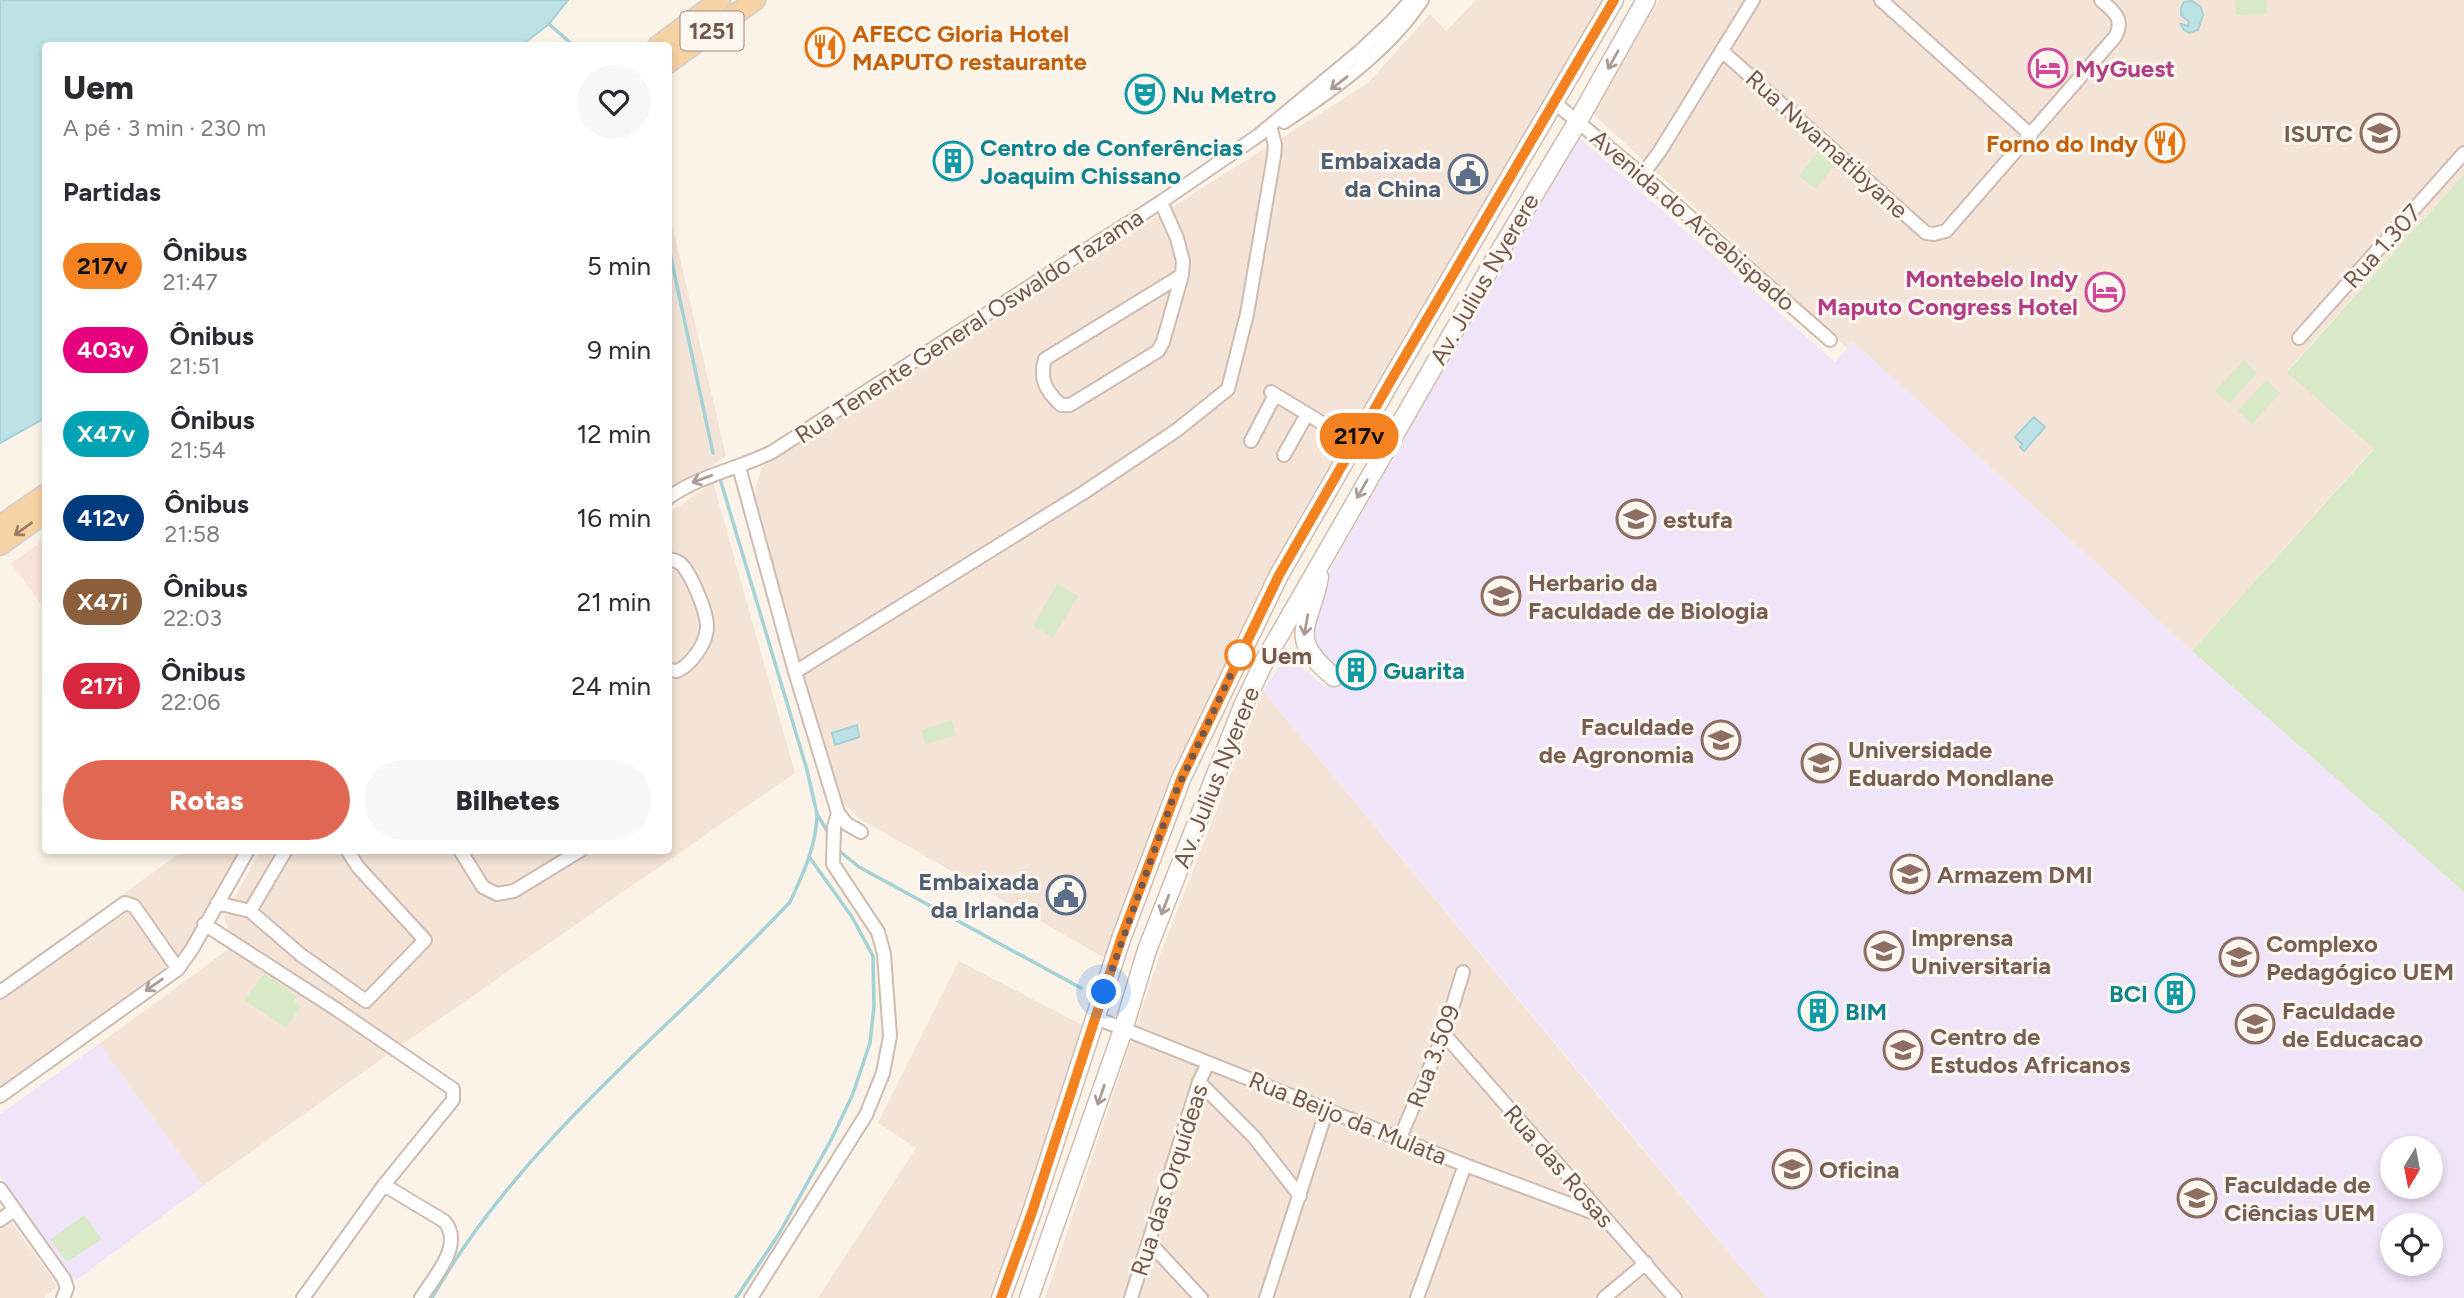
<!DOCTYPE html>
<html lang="pt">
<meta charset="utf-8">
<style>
body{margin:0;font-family:Figtree,sans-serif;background:#f7f7f7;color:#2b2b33;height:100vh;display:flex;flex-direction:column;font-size:26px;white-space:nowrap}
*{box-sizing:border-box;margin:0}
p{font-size:23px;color:#7c7c81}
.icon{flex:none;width:38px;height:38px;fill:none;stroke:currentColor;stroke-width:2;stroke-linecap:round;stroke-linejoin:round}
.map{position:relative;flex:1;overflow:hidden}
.panel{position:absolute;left:42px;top:42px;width:630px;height:812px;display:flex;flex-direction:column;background:#fff;border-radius:7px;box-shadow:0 4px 10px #0003}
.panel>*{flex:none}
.badge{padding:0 14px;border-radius:23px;font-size:24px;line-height:46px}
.needle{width:46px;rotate:190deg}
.fabs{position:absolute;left:2380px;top:1136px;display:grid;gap:14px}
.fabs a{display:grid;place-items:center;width:63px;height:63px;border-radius:50%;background:#fff;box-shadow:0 4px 10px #0003;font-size:35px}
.you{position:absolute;width:35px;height:35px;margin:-18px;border:5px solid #fff;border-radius:50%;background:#1a73e8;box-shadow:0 0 0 10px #1a73e833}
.map>.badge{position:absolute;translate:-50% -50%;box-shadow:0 0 0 4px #fff}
h2{padding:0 21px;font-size:26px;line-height:63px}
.round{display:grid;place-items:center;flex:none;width:74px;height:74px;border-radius:37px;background:#f7f7f7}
.overview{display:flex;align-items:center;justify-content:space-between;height:119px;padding:0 21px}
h1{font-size:33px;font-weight:800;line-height:52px}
.button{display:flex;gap:14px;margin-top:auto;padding:14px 21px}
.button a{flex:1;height:80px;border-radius:42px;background:#e06853;color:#fff;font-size:28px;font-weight:800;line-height:80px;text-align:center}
.button a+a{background:#f7f7f7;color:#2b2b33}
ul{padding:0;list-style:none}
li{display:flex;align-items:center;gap:21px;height:84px;padding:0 21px}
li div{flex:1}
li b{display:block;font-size:26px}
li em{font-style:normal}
li .badge{min-width:77px;font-weight:700;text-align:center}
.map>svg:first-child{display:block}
</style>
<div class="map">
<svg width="2464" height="1298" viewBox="0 0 2464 1298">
<rect width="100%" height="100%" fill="#fcf3e8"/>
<path fill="#f3e4d7" d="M1476,0h131l-306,514 -116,243 -75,204 -250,-142 -18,-17 -39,-121 -50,-185 9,-29 606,-384 62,-69 16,17z
M1659,0h805v174l-177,197 87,77 -182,203 -339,-309 -6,6 -255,-235z
M668,207l58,249 -57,40h-1z
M713,482l82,291 -396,274 -170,-114 -5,-17 36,-65 408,-1 1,-337z
M1263,691l361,436 143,171h-722l113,-338z
M183,851h62l-59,100 -14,17 -172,122v-108z
M230,948l160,105 -187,133 -104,-142z
M959,961l127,66 -64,189 -32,82h-172l98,-150 -38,-25z
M0,1207l58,79 -14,12h-44z"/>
<path fill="#fbe3dd" d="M45,539v71l-34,-47z"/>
<path fill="#f0e5f8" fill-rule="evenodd" d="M1576,135l259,227 18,-20 339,309 272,241v406h-697l-504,-607 19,-28 4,-1 10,1 30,24 15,-19 -18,-14 -8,-11 -3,-13v-9l20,-55zM2392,1148h39v38h-39zM2392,1225h39v39h-39z
M99,1044l104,142 -128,95 -75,-105v-62z"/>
<path fill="#d7e9c7" d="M2235,0h31l1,14 -31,1z
M1819,151l16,13 -19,25 -17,-13z
M2464,174v718l-272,-241 182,-202 -87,-77z
M2244,360l13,13 -28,31 -14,-13z
M2266,380l14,13 -28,31 -14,-13z
M1057,584l21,12 -25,42 -20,-12z
M951,720l5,15 -30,9 -5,-14z
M264,974l33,22 -3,5 7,5 -15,22 -42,-28z
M84,1215l18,24 -35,23 -17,-22z"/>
<path fill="#bde2e5" stroke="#a4d2d6" stroke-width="2" d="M0,0h568l-19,24 -27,21 -476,1 -1,372 -45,25z
M2192,1l9,6 2,8 -5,15 -9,3 -5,-3 -3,-6 7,2 1,-4 -8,-7v-7l3,-6z
M2034,417l11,10 -21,24 -4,-4 2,-3 -7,-7z
M857,725l2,12 -24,8 -3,-12z"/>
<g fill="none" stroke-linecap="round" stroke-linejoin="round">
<path stroke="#a4d2d6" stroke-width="3.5" d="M549,24l25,22
M668,244l45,209
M721,482l86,288 10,44 13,22
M837,849l22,18 222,121
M432,1298c89,-157 236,-266 358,-396 13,-28 26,-55 27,-87
M736,1298l43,-64 52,-94 21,-44 18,-53 4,-37 -1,-50 -21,-39 -42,-59"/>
<defs>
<path id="street" d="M1881,0l150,135
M1722,51l204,182 8,1 12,-3 169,-194c10,-18 -1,-25 -14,-37
M1555,103l87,72 188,165
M1284,122c50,-33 104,-71 138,-122
M1642,175l18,-24 93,-151
M1161,202l16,36 6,23 -1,14 -19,67 -5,9 -88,54h-9c-15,-14 -22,-25 -16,-46l137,-84
M2299,338l165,-185
M1271,392l84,51
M1251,441l24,-46
M1284,455l23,-41
M739,467l56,205 288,-179 94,-63 51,-41 19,-75 27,-158 1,-11 -4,-15
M668,498c32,-23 70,-29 104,-46l389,-250 98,-67 100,-83 33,-31 19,-21
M668,559c6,1 11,2 15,7 9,11 25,47 24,62 -1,16 -16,37 -30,43l-9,-1
M795,672l43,141 9,11 14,8
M460,850l23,37 14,7 17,-3 67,-41
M217,903l33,8 36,-61
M250,911l51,44 65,46 59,-61 -67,-73 -11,-17
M204,924l132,85 117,80v11l-69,85 -81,113
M0,992l125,-89 9,3 44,63
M1096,1018l369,147 137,51
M1444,1034l231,264
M1199,1082l55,55 46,59
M0,1096l178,-127 14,-20 56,-99
M1400,1138l44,-104 19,-62
M384,1185l60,36c21,23 -10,56 -23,77
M0,1189l64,90 3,9 -4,10
M0,1220l14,-10
M1150,1243l51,55
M751,1298l115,-183 17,-42 7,-37 -6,-82 -6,-22 -45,-68 1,-37 4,-14
M1131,1298l68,-216 9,-19
M1266,1298l61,-189
M1417,1298l48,-133
M1604,1298l42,-35"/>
<path id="secondary" d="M1319,577c-9,49 -34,60 15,100
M1001,1298l31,-86 89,-273 60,-160 98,-204 118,-205 217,-370
M1029,1298l94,-268 24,-80 96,-244 22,-46 229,-399 84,-140 68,-121"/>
<path id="primary" d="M658,46l62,-46
M668,63l87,-63
M0,526l46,-32
M0,545l46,-33"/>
</defs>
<use href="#street" stroke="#cfbcb1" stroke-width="16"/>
<use href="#secondary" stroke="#d2bcaf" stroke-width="21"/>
<use href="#primary" stroke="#d8d0cd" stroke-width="23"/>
<use href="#street" stroke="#fff" stroke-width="12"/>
<use href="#secondary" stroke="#fff" stroke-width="18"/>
<use href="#primary" stroke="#f7d2a4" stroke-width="19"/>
</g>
<defs><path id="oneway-shaft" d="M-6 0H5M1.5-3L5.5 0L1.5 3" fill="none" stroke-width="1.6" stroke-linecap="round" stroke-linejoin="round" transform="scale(1.75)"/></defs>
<g stroke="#ac9b94">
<use href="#oneway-shaft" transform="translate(1613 60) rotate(119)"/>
<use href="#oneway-shaft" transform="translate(1339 83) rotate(142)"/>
<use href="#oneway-shaft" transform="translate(702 479) rotate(160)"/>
<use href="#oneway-shaft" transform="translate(1362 489) rotate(120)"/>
<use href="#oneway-shaft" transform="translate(1306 625) rotate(100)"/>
<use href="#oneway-shaft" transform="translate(1165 905) rotate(111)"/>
<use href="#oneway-shaft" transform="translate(154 985) rotate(145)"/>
<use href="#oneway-shaft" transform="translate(1101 1095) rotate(109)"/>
</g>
<use stroke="#9c7d67" href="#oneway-shaft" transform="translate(23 529) rotate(144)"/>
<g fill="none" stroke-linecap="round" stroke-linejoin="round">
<defs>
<path id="line" d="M1001,1298l31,-86 89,-273 60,-160 98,-204 118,-205 217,-370"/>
</defs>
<use href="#line" stroke="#fff" stroke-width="16"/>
<use href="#line" stroke="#f58220" stroke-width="10"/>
<path stroke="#75584d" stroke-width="7" stroke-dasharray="0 12.6" d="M1104,992l69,-194 67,-143"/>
</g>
<defs>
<symbol id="restaurant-ring" viewBox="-11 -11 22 22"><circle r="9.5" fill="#fef7ef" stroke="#e8710a" stroke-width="1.5"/><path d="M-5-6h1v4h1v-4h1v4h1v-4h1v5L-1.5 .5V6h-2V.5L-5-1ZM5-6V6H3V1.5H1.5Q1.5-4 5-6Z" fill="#e8710a"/></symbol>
<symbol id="hotel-ring" viewBox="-11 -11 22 22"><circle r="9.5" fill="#fef7ef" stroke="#d1479c" stroke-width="1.5"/><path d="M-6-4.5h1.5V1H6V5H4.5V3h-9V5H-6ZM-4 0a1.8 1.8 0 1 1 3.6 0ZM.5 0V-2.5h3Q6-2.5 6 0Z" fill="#d1479c"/></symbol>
<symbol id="theatre-ring" viewBox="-11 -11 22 22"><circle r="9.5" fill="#fef7ef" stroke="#0f9aa8" stroke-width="1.5"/><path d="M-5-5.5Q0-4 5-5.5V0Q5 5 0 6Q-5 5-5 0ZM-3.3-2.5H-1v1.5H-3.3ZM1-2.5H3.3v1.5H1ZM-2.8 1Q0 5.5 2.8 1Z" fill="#0f9aa8"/></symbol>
<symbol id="university-ring" viewBox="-11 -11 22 22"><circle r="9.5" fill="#fef7ef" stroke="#8d6e63" stroke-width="1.5"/><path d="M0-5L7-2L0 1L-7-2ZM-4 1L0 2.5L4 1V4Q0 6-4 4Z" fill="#8d6e63"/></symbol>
<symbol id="building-ring" viewBox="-11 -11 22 22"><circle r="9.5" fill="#fef7ef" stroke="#0f9aa8" stroke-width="1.5"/><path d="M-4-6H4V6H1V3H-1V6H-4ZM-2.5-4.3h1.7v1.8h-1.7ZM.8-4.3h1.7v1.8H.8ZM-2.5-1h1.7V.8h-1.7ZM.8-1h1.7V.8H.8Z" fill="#0f9aa8"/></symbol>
<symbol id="civic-ring" viewBox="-11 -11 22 22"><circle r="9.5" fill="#fef7ef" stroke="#5c6f8a" stroke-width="1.5"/><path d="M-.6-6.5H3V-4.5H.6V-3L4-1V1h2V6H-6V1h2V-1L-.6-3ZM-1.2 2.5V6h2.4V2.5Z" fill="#5c6f8a"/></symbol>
</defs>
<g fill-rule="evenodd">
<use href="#restaurant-ring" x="803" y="25" width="44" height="44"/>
<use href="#hotel-ring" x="2026" y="46" width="44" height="44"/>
<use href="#theatre-ring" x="1123" y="72" width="44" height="44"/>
<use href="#university-ring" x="2358" y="111" width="44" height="44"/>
<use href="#restaurant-ring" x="2143" y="121" width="44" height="44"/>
<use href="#building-ring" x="931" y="139" width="44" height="44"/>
<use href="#civic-ring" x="1446" y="152" width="44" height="44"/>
<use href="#hotel-ring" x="2083" y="270" width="44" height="44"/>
<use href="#university-ring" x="1614" y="497" width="44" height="44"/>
<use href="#university-ring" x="1479" y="574" width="44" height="44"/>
<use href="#building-ring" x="1334" y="648" width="44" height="44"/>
<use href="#university-ring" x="1699" y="718" width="44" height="44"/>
<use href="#university-ring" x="1799" y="741" width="44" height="44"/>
<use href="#university-ring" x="1888" y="852" width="44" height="44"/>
<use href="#civic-ring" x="1044" y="873" width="44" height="44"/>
<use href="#university-ring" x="1862" y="929" width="44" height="44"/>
<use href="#university-ring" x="2217" y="935" width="44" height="44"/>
<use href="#building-ring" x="2153" y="971" width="44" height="44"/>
<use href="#building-ring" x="1796" y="989" width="44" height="44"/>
<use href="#university-ring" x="2233" y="1002" width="44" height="44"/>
<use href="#university-ring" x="1881" y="1028" width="44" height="44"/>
<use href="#university-ring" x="1770" y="1147" width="44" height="44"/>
<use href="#university-ring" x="2175" y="1176" width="44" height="44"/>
</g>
<circle fill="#fff" stroke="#f58220" stroke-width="3.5" cx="1240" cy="655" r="14"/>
<g text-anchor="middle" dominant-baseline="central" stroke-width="6" stroke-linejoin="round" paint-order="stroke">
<rect fill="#fef7ef" stroke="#9e887e" stroke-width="2" x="680.5" y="11.5" width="63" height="39" rx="5"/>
<g font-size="23" font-weight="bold" fill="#75584d">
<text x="712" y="31">1251</text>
</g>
<g font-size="24" font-weight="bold" fill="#c56008" stroke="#fef7ef" text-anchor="start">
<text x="852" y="33">AFECC Gloria Hotel<tspan x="852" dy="28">MAPUTO restaurante</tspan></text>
<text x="2138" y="143" text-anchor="end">Forno do Indy</text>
</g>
<g font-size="24" font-weight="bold" fill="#b23c85" stroke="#fef7ef" text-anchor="start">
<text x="2075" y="68">MyGuest</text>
<text x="2078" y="278" text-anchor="end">Montebelo Indy<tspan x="2078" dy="28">Maputo Congress Hotel</tspan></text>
</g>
<g font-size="24" font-weight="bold" fill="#0d838f" stroke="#fef7ef" text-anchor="start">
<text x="1172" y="94">Nu Metro</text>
<text x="980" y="147">Centro de Conferências<tspan x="980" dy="28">Joaquim Chissano</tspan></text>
<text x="1383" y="670">Guarita</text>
<text x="2148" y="993" text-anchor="end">BCI</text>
<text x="1845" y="1011">BIM</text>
</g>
<g font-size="24" font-weight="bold" fill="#785e54" stroke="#fef7ef" text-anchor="start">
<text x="2353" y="133" text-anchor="end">ISUTC</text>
<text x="1663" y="519">estufa</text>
<text x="1528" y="582">Herbario da<tspan x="1528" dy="28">Faculdade de Biologia</tspan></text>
<text x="1694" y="726" text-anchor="end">Faculdade<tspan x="1694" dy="28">de Agronomia</tspan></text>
<text x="1848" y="749">Universidade<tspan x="1848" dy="28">Eduardo Mondlane</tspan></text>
<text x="1937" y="874">Armazem DMI</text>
<text x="1911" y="937">Imprensa<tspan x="1911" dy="28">Universitaria</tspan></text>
<text x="2266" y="943">Complexo<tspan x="2266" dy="28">Pedagógico UEM</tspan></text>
<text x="2282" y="1010">Faculdade<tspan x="2282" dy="28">de Educacao</tspan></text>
<text x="1930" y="1036">Centro de<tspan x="1930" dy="28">Estudos Africanos</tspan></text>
<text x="1819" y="1169">Oficina</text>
<text x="2224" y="1184">Faculdade de<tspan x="2224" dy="28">Ciências UEM</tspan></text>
</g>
<g font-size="24" fill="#75584d" stroke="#fef7ef">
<text transform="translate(1827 144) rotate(42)">Rua Nwamatibyane</text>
<text transform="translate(1693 220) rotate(41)">Avenida do Arcebispado</text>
<text transform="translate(2382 246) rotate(-48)">Rua 1.307</text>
<text transform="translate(1484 279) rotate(-60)">Av. Julius Nyerere</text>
<text transform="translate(969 326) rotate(-33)">Rua Tenente General Oswaldo Tazama</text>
<text transform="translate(1216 777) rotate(-68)">Av. Julius Nyerere</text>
<text transform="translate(1433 1056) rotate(-69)">Rua 3.509</text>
<text transform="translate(1348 1118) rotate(22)">Rua Beijo da Mulata</text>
<text transform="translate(1559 1166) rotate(49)">Rua das Rosas</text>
<text transform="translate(1169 1180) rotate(-72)">Rua das Orquídeas</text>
</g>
<g font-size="24" font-weight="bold" fill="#4e5e75" stroke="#fef7ef" text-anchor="end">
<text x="1441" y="160">Embaixada<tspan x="1441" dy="28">da China</tspan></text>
<text x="1039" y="881">Embaixada<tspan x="1039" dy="28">da Irlanda</tspan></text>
</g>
<g font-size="24" font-weight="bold" fill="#75584d" stroke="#fef7ef" text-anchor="start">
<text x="1261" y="655">Uem</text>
</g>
</g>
</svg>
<div class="fabs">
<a><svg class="needle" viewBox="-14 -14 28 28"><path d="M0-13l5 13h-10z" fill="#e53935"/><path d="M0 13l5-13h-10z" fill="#7c7c81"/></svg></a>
<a><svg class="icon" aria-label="locate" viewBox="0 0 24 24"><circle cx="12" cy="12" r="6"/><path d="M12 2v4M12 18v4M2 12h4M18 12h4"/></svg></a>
</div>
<div class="you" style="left:1104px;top:992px"></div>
<b class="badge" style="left:1359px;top:436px;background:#f58220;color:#111">217v</b>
<section class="panel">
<div class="overview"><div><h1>Uem</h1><p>A pé · 3 min · 230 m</p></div><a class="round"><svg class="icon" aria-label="heart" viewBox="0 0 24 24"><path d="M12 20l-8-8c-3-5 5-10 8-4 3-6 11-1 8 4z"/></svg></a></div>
<h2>Partidas</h2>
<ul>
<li><span class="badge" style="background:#f58220;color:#111">217v</span><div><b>Ônibus</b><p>21:47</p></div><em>5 min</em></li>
<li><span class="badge" style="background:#e6007e;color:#fff">403v</span><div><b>Ônibus</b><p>21:51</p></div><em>9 min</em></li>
<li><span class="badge" style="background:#00a3b4;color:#fff">X47v</span><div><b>Ônibus</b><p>21:54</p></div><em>12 min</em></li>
<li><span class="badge" style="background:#003b80;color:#fff">412v</span><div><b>Ônibus</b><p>21:58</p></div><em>16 min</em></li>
<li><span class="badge" style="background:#8b5e3c;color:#fff">X47i</span><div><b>Ônibus</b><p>22:03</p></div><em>21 min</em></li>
<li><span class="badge" style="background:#d7263d;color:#fff">217i</span><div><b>Ônibus</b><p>22:06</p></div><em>24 min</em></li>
</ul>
<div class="button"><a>Rotas</a><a>Bilhetes</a></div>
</section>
</div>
